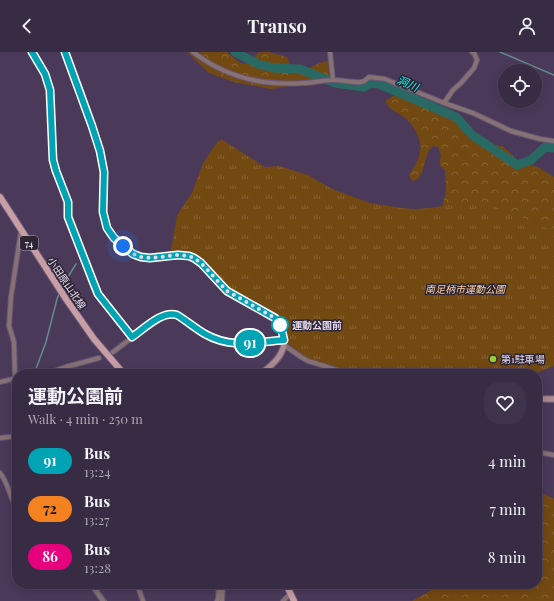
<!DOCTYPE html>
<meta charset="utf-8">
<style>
body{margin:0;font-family:"Playfair Display","Noto Sans JP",serif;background:#3f334b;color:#f1f3f6;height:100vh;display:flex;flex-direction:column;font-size:15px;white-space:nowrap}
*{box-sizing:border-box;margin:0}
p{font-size:13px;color:#aba7b2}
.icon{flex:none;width:22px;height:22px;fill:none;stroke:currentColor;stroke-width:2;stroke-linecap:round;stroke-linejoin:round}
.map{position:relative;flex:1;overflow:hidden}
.side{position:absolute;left:12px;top:317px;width:530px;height:220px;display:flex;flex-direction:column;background:#382b44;border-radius:16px;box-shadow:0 2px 10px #0003,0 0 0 1px #52475d}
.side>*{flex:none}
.badge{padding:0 8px;border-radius:13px;font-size:14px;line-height:26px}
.tools{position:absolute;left:498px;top:12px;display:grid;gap:8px}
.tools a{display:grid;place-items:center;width:44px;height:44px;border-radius:50%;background:#382b44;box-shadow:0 2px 10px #0003,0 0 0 1px #52475d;font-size:20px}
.you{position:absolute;width:20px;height:20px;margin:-10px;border:3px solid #fff;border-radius:50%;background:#1a73e8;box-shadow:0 0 0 6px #1a73e833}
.map>.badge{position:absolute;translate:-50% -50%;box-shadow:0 0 0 2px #fff}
.round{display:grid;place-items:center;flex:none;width:42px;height:42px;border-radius:16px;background:#3f334b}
.headline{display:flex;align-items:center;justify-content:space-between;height:68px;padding:0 16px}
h1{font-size:19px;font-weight:700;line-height:30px}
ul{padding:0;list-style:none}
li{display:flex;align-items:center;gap:12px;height:48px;padding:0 16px}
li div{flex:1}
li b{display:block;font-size:15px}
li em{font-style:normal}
li .badge{min-width:44px;font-weight:700;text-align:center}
header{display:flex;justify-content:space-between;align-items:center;height:52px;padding:0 16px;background:#382b44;font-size:18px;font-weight:700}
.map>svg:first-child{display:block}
</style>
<header><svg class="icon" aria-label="back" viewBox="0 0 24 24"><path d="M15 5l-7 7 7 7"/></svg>Transo<svg class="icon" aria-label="person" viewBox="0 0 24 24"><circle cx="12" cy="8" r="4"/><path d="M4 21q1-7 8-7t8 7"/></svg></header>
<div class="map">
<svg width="554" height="549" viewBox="0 0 554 549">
<defs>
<pattern id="forest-crowns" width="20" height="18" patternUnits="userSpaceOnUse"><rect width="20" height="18" fill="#734912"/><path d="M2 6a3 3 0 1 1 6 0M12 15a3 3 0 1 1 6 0" fill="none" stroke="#876335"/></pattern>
<pattern id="park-tufts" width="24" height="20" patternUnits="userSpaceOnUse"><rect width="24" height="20" fill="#734912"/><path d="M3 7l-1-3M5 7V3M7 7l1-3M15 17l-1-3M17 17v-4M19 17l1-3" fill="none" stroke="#876335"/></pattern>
</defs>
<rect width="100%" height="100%" fill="#4b395a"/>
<path fill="url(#forest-crowns)" d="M187,0h40l13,11 8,1 11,-12h10l18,5 3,8 20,3 9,-5 9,-2 1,16 -33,8 -25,4 -37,-7 -25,-9z
M396,42l59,25 14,20 35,8 13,13 23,8 14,9v118l-112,-87 4,-17 -1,-21 -5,-4v-7l1,-4 -3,-8 -5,-1 -5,6 -6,20 -4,7 -6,2 -3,-6c3,-5 7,-11 9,-16 7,-16 -2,-31 -14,-42 -8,-6 -14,-6 -19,-16z
M544,442l10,5v102h-142l30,-17h95v-87z"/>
<path fill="url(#park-tufts)" d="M221,87l44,28 14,-1 29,9 24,14 38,14 31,5 14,1 15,-1 30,-5h7l30,5 29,11 28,13v134l-20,8h-180c-22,-10 -48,-10 -65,-29l-2,-3v-6l-5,-13 -58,-37 -27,-30c-8,-5 -19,-5 -27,-3l2,-8 5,-30 15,-22 11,-30 15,-22h2z"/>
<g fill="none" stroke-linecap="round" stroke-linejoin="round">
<path stroke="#618b8e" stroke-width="1.5" d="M500,0l54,23
M61,236l15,-24
M34,322l12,-32 11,-43 3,-7
M94,532l12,17"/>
<path stroke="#296964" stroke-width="9" d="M235,0l23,12 15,4 27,1 35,14 29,4 7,-4 8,1 77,33 16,18 45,30 14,-5 14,-13 9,1"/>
<defs>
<path id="street" d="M32,0l13,22 5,16 3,70 3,11 12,31v15l26,67 4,10 34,43
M193,0c32,25 69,34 110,31 10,0 20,-3 30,-3 8,0 21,3 28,2 3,0 6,-3 8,-5l16,2 59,24 29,10 38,18 29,8 14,2
M330,0l3,28
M444,51l9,-13 8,-7 13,-15 3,-8 -3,-7 -2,-1
M284,293l17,12 7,4 42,13
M113,300l44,-33 9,-5h6l5,1c10,6 19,14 28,19 26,15 52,8 79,6
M45,322l21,-7 33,-9
M0,330l17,-4
M16,340l-1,-14 -1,-36 -5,-16 2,-29 10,-66
M0,386l17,-2
M537,400l17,3
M0,421c8,9 10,25 17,36
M91,532l12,17
M137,532l6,17
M217,549l1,-2 1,-15
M222,549l1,-17
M283,549l7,-7"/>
<path id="secondary" d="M65,0c12,28 22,57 31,86 3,11 7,23 8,35 0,23 -6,46 9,65 3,3 8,7 11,10 17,13 26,11 46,8 8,-1 17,-2 24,2 12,6 21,23 32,32 9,7 26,15 37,20 4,3 10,5 13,9 4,5 6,12 8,19 2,16 -12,28 -24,36
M537,347h17"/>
<path id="primary" d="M0,145l66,102 28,40 30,35
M286,532l8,17"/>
</defs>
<use href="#street" stroke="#675675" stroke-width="6"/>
<use href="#secondary" stroke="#675675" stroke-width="8"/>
<use href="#primary" stroke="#675675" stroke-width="8"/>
<use href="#street" stroke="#867174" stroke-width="4"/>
<use href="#secondary" stroke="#ac8b90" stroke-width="5.5"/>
<use href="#primary" stroke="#c89ea5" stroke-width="6"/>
</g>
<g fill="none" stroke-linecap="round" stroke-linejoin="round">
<defs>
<path id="line" d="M32,0l13,22 5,16 3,70 3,11 12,31v15l26,67 4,10 34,43c12,-8 30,-27 45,-22 10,6 19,14 28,19 26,15 52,8 79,6l-3,-13 -6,-9 -48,-27 -26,-28 -7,-5 -5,-2 -11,-1 -28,3 -9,-1 -8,-3 -19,-16 -7,-10 -4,-16 1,-40 -4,-21 -8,-25 -27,-74"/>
</defs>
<use href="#line" stroke="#fff" stroke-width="9"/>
<use href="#line" stroke="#00a3b4" stroke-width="6"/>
<path stroke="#e5dbef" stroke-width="4" stroke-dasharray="0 7.2" d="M123,194l10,8 8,3 9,1 28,-3 11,1 5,2 7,5 26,28 48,27 6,9 -1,-2"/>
</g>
<circle fill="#fff" stroke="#00a3b4" stroke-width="2" cx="280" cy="273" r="8"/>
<circle fill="#95cc3a" stroke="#2d2534" stroke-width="1.5" cx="493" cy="307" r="4"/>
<g text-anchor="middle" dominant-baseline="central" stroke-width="3" stroke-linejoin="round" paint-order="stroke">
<rect fill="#2d2534" stroke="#aea4b7" stroke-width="1" x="20" y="184" width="18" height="14" rx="3"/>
<g font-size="9" font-weight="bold" fill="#e5dbef">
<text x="29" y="191">74</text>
</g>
<g font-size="10" fill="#e5dbef" stroke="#2d2534">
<text transform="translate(67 231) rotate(56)">小田原山北線</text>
</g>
<g font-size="10" font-style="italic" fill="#fcd0a2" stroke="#2d2534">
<text x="465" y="237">南足柄市運動公園</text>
</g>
<g font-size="10" font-weight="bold" fill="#e5dbef" stroke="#2d2534" text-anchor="start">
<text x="292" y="273">運動公園前</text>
</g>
<g font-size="10" fill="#e5dbef" stroke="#2d2534" text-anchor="start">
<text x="501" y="307">第1駐車場</text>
</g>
<g font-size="11" font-style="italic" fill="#10fcef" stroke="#2d2534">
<text transform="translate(408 31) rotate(23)">洞川</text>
</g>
</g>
</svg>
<div class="tools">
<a><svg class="icon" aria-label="locate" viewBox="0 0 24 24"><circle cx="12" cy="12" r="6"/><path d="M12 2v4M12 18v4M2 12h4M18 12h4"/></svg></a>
</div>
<div class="you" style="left:123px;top:194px"></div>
<b class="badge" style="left:250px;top:291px;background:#00a3b4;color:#fff">91</b>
<section class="side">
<div class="headline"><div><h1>運動公園前</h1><p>Walk · 4 min · 250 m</p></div><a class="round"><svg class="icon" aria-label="heart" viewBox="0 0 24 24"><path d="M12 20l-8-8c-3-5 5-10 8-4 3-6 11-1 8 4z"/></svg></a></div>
<ul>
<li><span class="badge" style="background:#00a3b4;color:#fff">91</span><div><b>Bus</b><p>13:24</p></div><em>4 min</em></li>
<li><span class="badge" style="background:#f58220;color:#111">72</span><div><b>Bus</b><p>13:27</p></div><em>7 min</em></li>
<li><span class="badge" style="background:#e6007e;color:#fff">86</span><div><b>Bus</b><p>13:28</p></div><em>8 min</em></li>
</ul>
</section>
</div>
